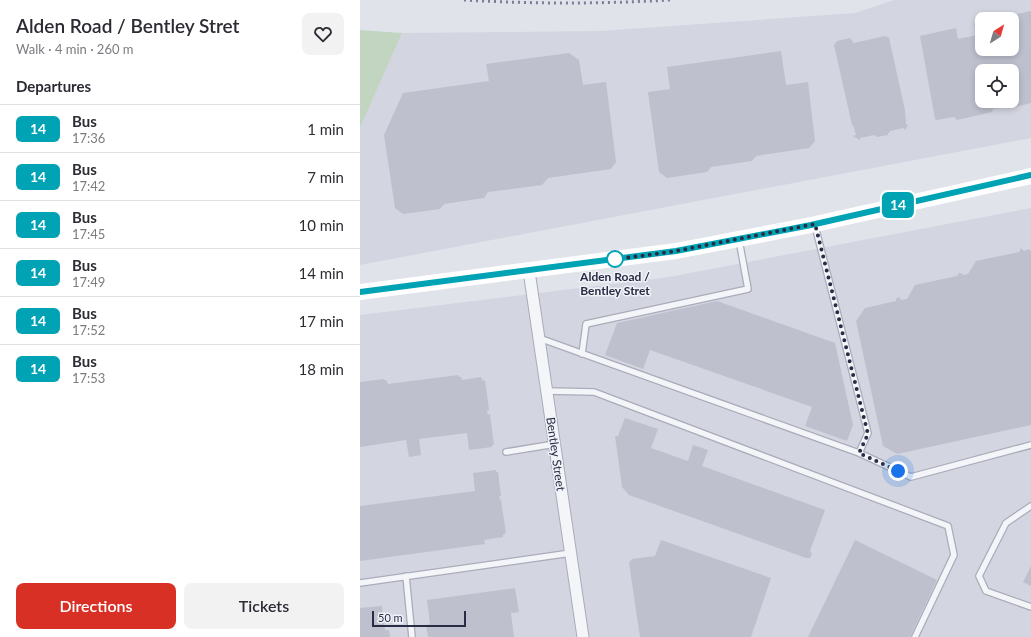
<!DOCTYPE html>
<meta charset="utf-8">
<style>
body{margin:0;font-family:Lato,sans-serif;background:#f2f2f3;color:#2b2b33;height:100vh;display:flex;flex-direction:column;font-size:15px;white-space:nowrap}
*{box-sizing:border-box;margin:0}
p{font-size:13px;color:#7c7c81}
.icon{flex:none;width:22px;height:22px;fill:none;stroke:currentColor;stroke-width:2;stroke-linecap:round;stroke-linejoin:round}
.map{position:relative;flex:1;overflow:hidden}
.panel{display:flex;flex-direction:column;background:#fff;width:360px}
.panel>*{flex:none}
.badge{padding:0 8px;border-radius:6px;font-size:14px;line-height:26px}
.needle{width:26px;rotate:37deg}
.tools{position:absolute;left:615px;top:12px;display:grid;gap:8px}
.tools a{display:grid;place-items:center;width:44px;height:44px;border-radius:8px;background:#fff;box-shadow:0 2px 6px #0003;font-size:20px}
.scale{position:absolute;left:12px;bottom:10px;width:94px;box-sizing:border-box;padding-left:4px;border:2px solid #282c44;border-top:0;font-size:11px;line-height:14px;white-space:nowrap;color:#282c44;-webkit-text-stroke:3px #f1f2f8;paint-order:stroke}
.you{position:absolute;width:20px;height:20px;margin:-10px;border:3px solid #fff;border-radius:50%;background:#1a73e8;box-shadow:0 0 0 6px #1a73e833}
.map>.badge{position:absolute;translate:-50% -50%;box-shadow:0 0 0 2px #fff}
h2{padding:0 16px;font-size:15px;line-height:36px}
.round{display:grid;place-items:center;flex:none;width:42px;height:42px;border-radius:8px;background:#f2f2f3}
.overview{display:flex;align-items:center;justify-content:space-between;height:68px;padding:0 16px}
h1{font-size:19px;font-weight:600;line-height:30px}
.cta{display:flex;gap:8px;margin-top:auto;padding:8px 16px}
.cta a{flex:1;height:46px;border-radius:8px;background:#d93025;color:#fff;font-size:16px;font-weight:600;line-height:46px;text-align:center}
.cta a+a{background:#f2f2f3;color:#2b2b33}
ul{padding:0;list-style:none}
li{display:flex;align-items:center;gap:12px;height:48px;padding:0 16px;border-top:1px solid #e1e1e2}
li div{flex:1}
li b{display:block;font-size:15px}
li em{font-style:normal}
li .badge{min-width:44px;font-weight:700;text-align:center}
main{display:flex;flex:1;min-height:0}
.map>svg:first-child{display:block}
</style>
<main>
<section class="panel">
<div class="overview"><div><h1>Alden Road / Bentley Stret</h1><p>Walk · 4 min · 260 m</p></div><a class="round"><svg class="icon" aria-label="heart" viewBox="0 0 24 24"><path d="M12 20l-8-8c-3-5 5-10 8-4 3-6 11-1 8 4z"/></svg></a></div>
<h2>Departures</h2>
<ul>
<li><span class="badge" style="background:#00a3b4;color:#fff">14</span><div><b>Bus</b><p>17:36</p></div><em>1 min</em></li>
<li><span class="badge" style="background:#00a3b4;color:#fff">14</span><div><b>Bus</b><p>17:42</p></div><em>7 min</em></li>
<li><span class="badge" style="background:#00a3b4;color:#fff">14</span><div><b>Bus</b><p>17:45</p></div><em>10 min</em></li>
<li><span class="badge" style="background:#00a3b4;color:#fff">14</span><div><b>Bus</b><p>17:49</p></div><em>14 min</em></li>
<li><span class="badge" style="background:#00a3b4;color:#fff">14</span><div><b>Bus</b><p>17:52</p></div><em>17 min</em></li>
<li><span class="badge" style="background:#00a3b4;color:#fff">14</span><div><b>Bus</b><p>17:53</p></div><em>18 min</em></li>
</ul>
<div class="cta"><a>Directions</a><a>Tickets</a></div>
</section>
<div class="map">
<svg width="671" height="637" viewBox="0 0 671 637">
<rect width="100%" height="100%" fill="#e1e3eb"/>
<path fill="#d3d5e0" fill-rule="evenodd" d="M534,0h137v138l-671,127v-137l42,-95 199,-2 254,-18zM622,19h30v30h-30zM622,71h30v30h-30z
M671,208v429h-671v-322l309,-38z"/>
<path fill="#c2d5c1" d="M0,30l42,3 -42,95z"/>
<path fill="#bec0ce" fill-rule="evenodd" d="M671,11v92l-16,4 -2,-2 -20,4 -1,3 -35,8 -3,-3 -17,3 -2,-1 -15,-83 36,-8 2,11 19,-4 -3,-11 8,-2v27h30v-22h3l-2,-12zM622,71h30v30h-30z
M525,36l4,2 16,72 1,14 2,1 -3,5 -2,-2 -13,3 -1,2h-1v2l-11,2 -3,-2 -14,3v2l-7,-4 3,-1 -3,-10h-1l-18,-80 3,-4 13,-3 4,5z
M421,51l5,34 22,-3 7,59 -6,7 -53,8 -4,5 -41,6 -4,5 -40,6 -8,-6 -11,-80 22,-3 -3,-22z
M209,53l10,7 4,25 23,-3 10,80 -5,7 -63,9 -6,7 -54,7 -4,6 -40,6 -4,5 -37,5 -8,-6 -11,-73 19,-42 86,-12 -3,-17z
M661,248l3,3 5,-2 2,2v174l-134,29 -14,-8 -27,-125 9,-13 31,-7v-2l3,-2 2,3 6,-1 8,-14 42,-9 2,-3h2l2,2 5,-1 8,-13 43,-9z
M357,301l118,42 18,82 -6,16 -42,-15 7,-19 -162,-57 -7,19 -38,-14 12,-32z
M98,375v1l4,2v2l19,-3 2,4 2,-1 4,30 -2,1 1,4 2,-1 4,31h-2v2l-23,3 -2,-17 -48,6 2,16 -12,2 -3,-17 -46,7v-65l24,-3v1h2l2,4z
M265,418l33,11 -7,19 37,13 5,-16 15,5 -6,16 123,44 -15,41 2,3 -2,4h-4l-177,-63 -7,-8 -7,-51h3z
M136,470v2h2l3,24h-2l1,4h1l5,33 -3,2v2l-19,3 1,4 -125,17v-55l115,-15 -2,-18z
M301,540l110,38 -20,59h-111l-11,-74 3,-4 23,-3z
M495,540l82,40 -27,57h-102z
M671,566v20l-8,-4z
M155,588l4,24 -8,1 3,24h-86l-2,-12 4,-1 -3,-24z
M22,606l3,24h4l1,7h-30v-29z"/>
<g fill="none" stroke-linecap="round" stroke-linejoin="round">
<defs>
<path id="lane" d="M179,338l320,115 9,-20 -53,-207
M222,354l4,-30 162,-35 -9,-49
M187,391l47,1 354,134 6,29 -39,82
M146,452l49,-8
M499,453l52,24 120,-32
M671,506l-25,17 -27,53 7,15 45,16
M46,576l6,61
M0,583l211,-30"/>
<path id="street" d="M169,271l54,366"/>
</defs>
<use href="#lane" stroke="#aaacb9" stroke-width="8"/>
<use href="#street" stroke="#aaacb9" stroke-width="13"/>
<use href="#lane" stroke="#f4f5f9" stroke-width="5.5"/>
<use href="#street" stroke="#f4f5f9" stroke-width="11"/>
<path stroke="#fff" stroke-width="16" d="M0,292l316,-41 135,-26 220,-49"/>
<path stroke="#797e96" stroke-width="3" stroke-dasharray="2 4" stroke-linecap="butt" d="M104,0c69,4 137,4 206,0"/>
</g>
<g fill="none" stroke-linecap="round" stroke-linejoin="round">
<defs>
<path id="line" d="M0,292l316,-41 135,-26 220,-50"/>
</defs>
<use href="#line" stroke="#fff" stroke-width="9"/>
<use href="#line" stroke="#00a3b4" stroke-width="6"/>
<path stroke="#282c44" stroke-width="4" stroke-dasharray="0 7.2" d="M255,259l-4,1 65,-9 139,-27 53,210 -9,19 39,18"/>
</g>
<circle fill="#fff" stroke="#00a3b4" stroke-width="2" cx="255" cy="259" r="8"/>
<g text-anchor="middle" dominant-baseline="central" stroke-width="3" stroke-linejoin="round" paint-order="stroke">
<g font-size="12" font-weight="bold" fill="#282c44" stroke="#f1f2f8">
<text x="255" y="276">Alden Road /<tspan x="255" dy="14">Bentley Stret</tspan></text>
</g>
<g font-size="12" fill="#282c44" stroke="#f1f2f8">
<text transform="translate(196 454) rotate(82)">Bentley Street</text>
</g>
</g>
</svg>
<div class="tools">
<a><svg class="needle" viewBox="-14 -14 28 28"><path d="M0-13l5 13h-10z" fill="#e53935"/><path d="M0 13l5-13h-10z" fill="#7c7c81"/></svg></a>
<a><svg class="icon" aria-label="locate" viewBox="0 0 24 24"><circle cx="12" cy="12" r="6"/><path d="M12 2v4M12 18v4M2 12h4M18 12h4"/></svg></a>
</div>
<div class="scale">50 m</div>
<div class="you" style="left:538px;top:471px"></div>
<b class="badge" style="left:538px;top:205px;background:#00a3b4;color:#fff">14</b>
</div>
</main>
